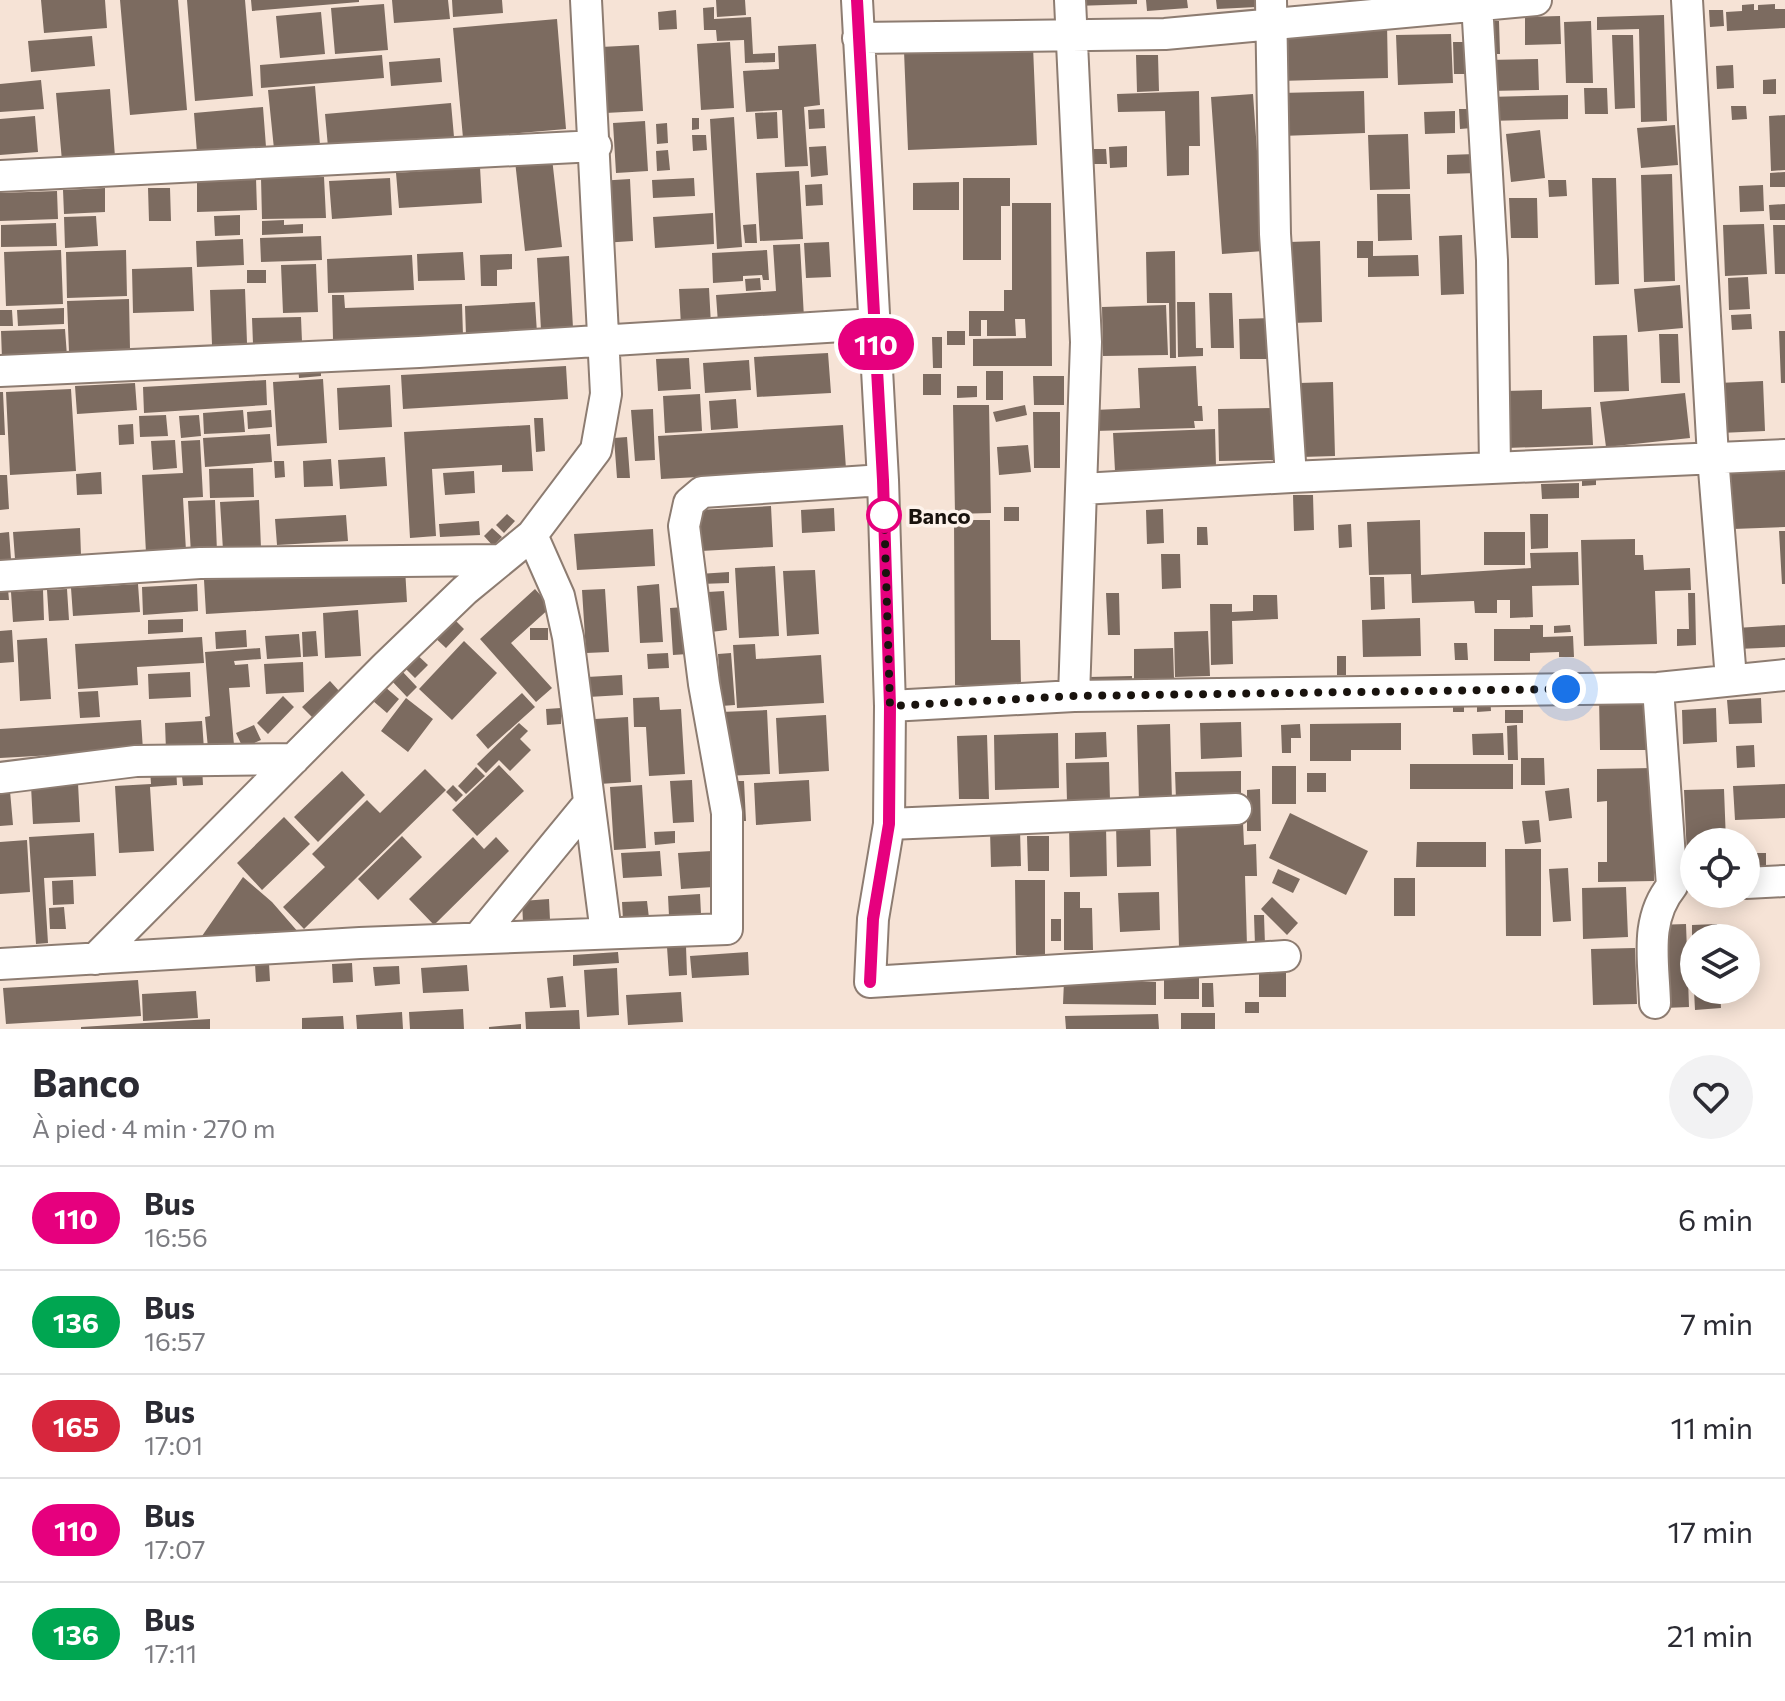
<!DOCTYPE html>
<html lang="fr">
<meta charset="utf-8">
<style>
body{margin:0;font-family:Commissioner,sans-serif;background:#f2f2f3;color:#2b2b33;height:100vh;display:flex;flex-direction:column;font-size:30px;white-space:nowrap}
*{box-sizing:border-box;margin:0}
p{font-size:26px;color:#7c7c81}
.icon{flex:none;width:44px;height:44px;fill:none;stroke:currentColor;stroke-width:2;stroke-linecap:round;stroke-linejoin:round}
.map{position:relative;height:1029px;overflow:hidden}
.side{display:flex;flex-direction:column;background:#fff;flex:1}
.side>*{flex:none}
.badge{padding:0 16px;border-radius:26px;font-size:28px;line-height:52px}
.fabs{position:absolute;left:1680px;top:828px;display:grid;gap:16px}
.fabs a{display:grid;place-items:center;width:80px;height:80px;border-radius:50%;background:#fff;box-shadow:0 4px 20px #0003;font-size:40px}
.you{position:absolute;width:40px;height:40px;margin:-20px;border:6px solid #fff;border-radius:50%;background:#1a73e8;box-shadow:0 0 0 12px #1a73e833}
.map>.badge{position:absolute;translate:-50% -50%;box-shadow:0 0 0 4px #fff}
.round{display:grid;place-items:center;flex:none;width:84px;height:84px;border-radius:42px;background:#f2f2f3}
.overview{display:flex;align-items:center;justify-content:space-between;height:136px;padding:0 32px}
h1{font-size:38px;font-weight:700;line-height:60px}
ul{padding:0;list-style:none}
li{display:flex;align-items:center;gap:24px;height:104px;padding:0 32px;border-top:2px solid #e1e1e2}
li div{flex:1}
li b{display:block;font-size:30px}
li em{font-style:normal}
li .badge{min-width:88px;font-weight:700;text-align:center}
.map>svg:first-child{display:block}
</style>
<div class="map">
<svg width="1785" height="1029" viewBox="0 0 1785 1029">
<rect width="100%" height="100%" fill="#f6e3d6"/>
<path fill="#7c6b60" d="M41,0h64l2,28 -63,5z
M120,0h58l9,110 -57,5z
M187,0h58l8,96 -58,5z
M251,0h108v2l-107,9z
M392,0h56l2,19 -56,4z
M452,0h50l1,13 -50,4z
M716,0h29l1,15 -29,2z
M1075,0h62v4l-62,2z
M1146,0h41l1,8 -41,3z
M1216,0h41v7l-40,2z
M384,4l4,46 -53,4 -4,-46z
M1754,4v6h4v-5l17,-1v5h10v19l-58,3 -1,-19 16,-1v-6z
M714,7v12l37,-2 2,37 22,-1v9l-30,1 -1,-23 -27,1 -1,-11h-12l-1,-22z
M676,10l1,19 -18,1 -1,-18z
M1709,10h14l1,16 -14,1z
M321,12l4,42 -45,4 -4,-42z
M1664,15l3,106 -26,1 -2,-93 -42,1v-13z
M1560,16l1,28 -36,1v-28z
M557,19l9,110 -103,9 -10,-110z
M1480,21h19l1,33h-18z
M1591,21l2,62h-27l-2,-61z
M1387,23l1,55 -109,3 -1,-55z
M1451,34l2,49 -55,2 -2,-50z
M1612,35h21l2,73 -20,1z
M92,36l3,30 -64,6 -3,-31z
M730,42l4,66 -33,2 -4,-66z
M1453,42h13l1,32h-13z
M816,44l4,61 -16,2 4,59 -23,1 -3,-57 -36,2 -3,-41 36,-2 -1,-23z
M639,45l4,66 -38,2 -4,-66z
M1033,46l4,99 -129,5 -4,-99z
M382,55l2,23 -123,10 -1,-23z
M1136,55h22l1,36 -22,1z
M440,58l2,24 -51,4 -2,-24z
M1538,59l1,31 -50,1 -1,-31z
M1733,65l1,23 -17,1 -1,-23z
M1776,79v15h-13v-14z
M41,80l3,29 -44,3v-28z
M315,86l5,59 -46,4 -6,-59z
M1584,88h23l1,26h-23z
M110,89l5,68 -53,4 -6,-68z
M1199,91l1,55h-11v29l-22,1 -2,-65 -47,1 -1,-18z
M1364,91l1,42 -84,3 -1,-43z
M1253,94l11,157 -42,3 -11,-157z
M1568,95v24l-79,2 -1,-24z
M451,103l3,34 -126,10 -3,-33z
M1731,106h15l1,13 -15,1z
M263,107l3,40 -69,6 -3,-40z
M824,109l1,19 -16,1 -1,-19z
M1459,109h13v19l-12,1z
M1455,111v22l-30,1 -1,-22z
M777,112l1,26 -21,1 -2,-26z
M1785,115v55l-14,1 -2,-55z
M35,116l3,36 -38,3v-36z
M734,117l8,130 -25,2 -7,-130z
M692,118h7v11l-7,1z
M645,121l3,50 -32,2 -3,-50z
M667,123l1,20 -11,1 -1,-20z
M1675,125l3,40 -37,3 -4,-40z
M1540,130l5,48 -34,4 -5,-48z
M1408,134l2,55 -40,1 -2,-55z
M692,135h14l1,15 -14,1z
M826,146l2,29 -17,2 -2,-30z
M1127,146v21l-17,1 -1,-21z
M1086,149h20l1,15h-20z
M668,150l2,20 -13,1 -1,-20z
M1475,154l1,19 -29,1v-19z
M552,158l10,89 -37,4 -10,-90z
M480,167l2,36 -83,5 -3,-35z
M799,171l4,68 -43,2 -4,-68z
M1785,172v15h-15v-14z
M1672,174l3,107 -31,1 -3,-107z
M324,177l2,41 -64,1 -1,-41z
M256,178l1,32 -60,2v-32z
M390,178l2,37 -60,4 -3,-38z
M694,178l1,18 -42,2 -1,-18z
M963,178h47v28h-9v54h-38z
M1592,178h24l3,106 -24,1z
M630,179l3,62 -31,2 -4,-62z
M1548,180h18l1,16 -18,1z
M959,182v28h-46v-27z
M822,184l1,21 -17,1 -1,-21z
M1763,185l1,26 -24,1 -1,-26z
M105,188v24l-41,2 -1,-24z
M148,188h22l1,33h-22z
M57,191l1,28 -58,2v-28z
M1377,194h33l2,46 -34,1z
M1509,198h28l1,40h-27z
M1012,203h39l1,163h-79v-27l53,-1 -1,-19h-10l1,17h-29v-16h-6v16h-12v-25h35v-21h8z
M1785,204v16h-15l-1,-15z
M713,213l1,31 -59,4 -2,-31z
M240,215v20l-25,1 -1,-20z
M96,216l2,30 -33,2 -1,-31z
M284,220v5l19,-1v9l-41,2v-14z
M56,223l1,23 -56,1v-22z
M756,224l1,19h-12l-2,-18z
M1764,224l3,50 -42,2 -2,-51z
M1773,225h12v49h-10z
M1462,235l2,59 -23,1 -2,-59z
M321,236l1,24 -61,2 -1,-24z
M243,239l1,26 -47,2 -1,-26z
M1320,241l2,81 -31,1 -2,-81z
M1357,241h16v15l45,-1 1,21 -51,1v-19h-11z
M829,242l2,35 -25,1 -2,-35z
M800,244l4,74 -86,5 -2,-28 60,-4 -3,-46z
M61,250l2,54 -57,2 -2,-54z
M126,250l1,46 -60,2 -1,-46z
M767,250l2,30h-6l-1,-5 -19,1v5l-30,2 -1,-30z
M1175,251l1,107h-6l-1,-55h-22l-1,-51z
M463,252l2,28 -47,1 -1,-27z
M512,254v15l-15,1v16h-16l-1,-31z
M412,255l2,35 -86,3 -1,-34z
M569,256l4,72 -32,2 -4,-72z
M316,264l2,48 -35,1 -2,-48z
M192,267l2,44 -61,2 -1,-44z
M247,270h19v13h-19z
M1748,277l2,32 -21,1 -1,-32z
M760,278l1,12 -15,1 -1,-12z
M1680,285l3,43 -45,4 -4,-43z
M709,288l2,37 -30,1 -2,-37z
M245,289l2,54 -35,2 -2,-55z
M1209,293h23l2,55h-23z
M332,295h12l1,13 117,-4 1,32 -130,4z
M129,299l1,51 -61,2 -2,-51z
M535,302l2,31 -71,3 -1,-30z
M1177,302h18l1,46h7v8l-25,1z
M1166,305l2,50 -65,1 -1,-49z
M64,308v16l-46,2 -1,-16z
M0,310h12l1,16h-13z
M1751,314l1,15 -20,1 -1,-15z
M301,317l1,25 -49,2 -1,-26z
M1275,318l1,41h-36l-1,-40z
M65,329l2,27 -65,3 -1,-28z
M947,331h18v14h-18z
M1779,331h6v52h-4z
M1659,334h19l2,49h-19z
M1627,335l2,56 -35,1 -1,-56z
M932,337h10v31h-9z
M828,353l3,40 -74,4 -3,-40z
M689,358l2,31 -33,2 -2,-32z
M749,360l2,30 -46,3 -2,-30z
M321,365v11l-22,2 -1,-12z
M566,366l2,33 -165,10 -2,-34z
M1196,366l2,40h4l1,15h-9l1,7 -100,3 -1,-21 46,-2 -2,-40z
M986,371h17v29h-17z
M923,374h18v21h-18z
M1033,376h31v29h-30z
M323,379l4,64 -50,3 -4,-64z
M266,380l1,25 -123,8 -1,-26z
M1763,381l2,50 -45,2 -2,-50z
M1333,382l2,74 -34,1 -2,-74z
M135,383l2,27 -60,4 -2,-28z
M390,385l2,42 -53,3 -2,-42z
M957,386h20v11l-20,1z
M71,389l5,82 -66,4 -4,-83z
M1542,390v19l49,-2 2,38 -87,3 -2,-57z
M0,392h3l2,43h-5z
M1685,393l5,45 -84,9 -6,-45z
M700,394l2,37 -37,2 -2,-37z
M736,399l2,29 -27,2 -2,-29z
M953,405h36l2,108 -36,1z
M1025,405l2,10 -31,7 -3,-10z
M1277,408l1,52 -59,1 -1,-52z
M653,409l2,51 -20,1 -4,-51z
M243,410l2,22 -41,2 -1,-21z
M271,410l1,17 -24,2 -1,-17z
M1033,412h27v56h-26z
M166,415l2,21 -28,1 -1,-21z
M199,415l2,21 -20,2 -2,-22z
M534,418h9l2,33 -9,1z
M133,424l1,20 -15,1 -1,-20z
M530,425l3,46 -31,1v-7l-70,4 4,67 -26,2 -6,-106z
M843,425l3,44 -185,10 -3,-43z
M1215,429l1,38 -101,4 -2,-38z
M270,434l2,28 -67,5 -2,-29z
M627,437l3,41h-13l-3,-40z
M175,440l2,28 -24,2 -2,-29z
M200,440l3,57 -20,1 3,53 -40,2 -4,-78 41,-2 -2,-32z
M1028,445l3,27 -32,3 -2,-28z
M385,457l2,29 -47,3 -2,-29z
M331,459l2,27 -29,1 -1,-26z
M274,461h10l1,16 -10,1z
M1785,465v62l-52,2 -3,-61z
M253,468l1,29 -44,1 -1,-29z
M474,471l1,22 -30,2 -2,-22z
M101,472l1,22 -25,1 -1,-21z
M1582,474h14v11l-14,1z
M0,475h7l2,34 -9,1z
M1579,483v15l-37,1 -1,-15z
M1293,495h20l1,35 -20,1z
M215,500l2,52 -26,2 -3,-53z
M259,500l2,48 -38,2 -3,-48z
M771,506l2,41 -72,4 -3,-41z
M1004,507h15v14h-15z
M834,508l1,23 -33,2 -1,-23z
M1163,509l1,34 -17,1 -1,-34z
M507,514l8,7 -11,12 -8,-8z
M1530,514h18v34l-17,1z
M346,515l2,26 -71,4 -2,-26z
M954,520h36l1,120h29l1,45h-66z
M1420,520l1,55 110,-7 -1,-15 48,-1 1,33 -47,1 1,31 -23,1v-18h-13v13h-22l-1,-12 -62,2 -1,-29 -42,1 -2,-53z
M479,521l1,14 -40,2 -1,-13z
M1351,524l1,23 -13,1 -1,-23z
M1197,527h10l1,18h-11z
M80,528l1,27 -66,4 -2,-27z
M492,528l10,9 -9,9 -9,-10z
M653,529l2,37 -78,4 -3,-36z
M1779,531h6v53h-3z
M9,532l2,27h-11v-26z
M1484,532h41v33h-41z
M1635,539v16h8l1,15 46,-2 1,22 -36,1 2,53 -73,2 -3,-106z
M1161,554h19l1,34 -19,1z
M775,566l4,70 -40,2 -4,-70z
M405,568l2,34 -201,12 -2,-34z
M815,570l4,64 -32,2 -4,-65z
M729,572v11l-29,1 -1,-10z
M1370,577h14l1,32 -14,1z
M138,584l2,28 -67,4 -2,-28z
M197,584l1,27 -55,4 -1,-28z
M659,584l4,58 -23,1 -3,-57z
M8,589l1,11h-9v-10z
M67,589l2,31 -20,1 -2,-31z
M535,589l16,18 -40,36 41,45 -16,14 -56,-63z
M605,589l4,63 -23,1 -4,-63z
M43,590l1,30 -31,2 -2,-30z
M724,591l3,39 -16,2 -3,-40z
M1106,593h13l1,42h-12z
M1688,593h7l1,52 -19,1v-17h12z
M1253,595h24l1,24 -46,2 1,43 -22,1 -1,-61h22v8l21,-1z
M685,607l3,47 -15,1 -3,-47z
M358,610l3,46 -36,2 -2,-45z
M451,616l13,13 -18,19 -14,-13z
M1420,618l1,38 -58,1 -1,-37z
M183,619v13l-35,2v-14z
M1530,625h13v12l30,-1 1,21h-15v-5l-29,1v8h-36v-32h36z
M1570,625l1,7 -17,1v-7z
M1785,625v22l-48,2 -1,-21z
M530,628h18v12h-18z
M12,630l2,32 -14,1v-32z
M246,630l1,17 -31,2 -1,-17z
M316,631l2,25 -15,1 -1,-25z
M1208,631l2,45 -35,1 -1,-45z
M299,634l2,23 -34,2 -2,-23z
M202,637l2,26 -67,4 1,18 -60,4 -3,-45z
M47,638l4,61 -31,2 -3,-61z
M464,641l33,32 -45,47 -33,-31z
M1454,643h13l1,17h-13z
M755,644l1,15 65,-4 3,48 -87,5 -4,-63z
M260,648l1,11 -27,2 1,4 13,-1 2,23 -21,1 5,57 -26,3 -3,-31 5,-1 -5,-64z
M1173,648l1,30 -40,1v-30z
M412,650l16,15 -13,13 -15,-15z
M668,653l1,15 -21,1 -1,-15z
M731,653l4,52 -14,1 -3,-52z
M1337,656h9v19h-9z
M303,662l1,30 -38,2 -2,-30z
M400,669l17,18 -10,10 -17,-18z
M190,672l1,25 -42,2 -1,-25z
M622,675l1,20 -35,2 -1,-20z
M1132,676v10l-43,1v-10z
M377,680l22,19 -12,14 -22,-19z
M330,681l10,11 -27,26 -11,-11z
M98,691l2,26 -20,1 -2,-26z
M522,693l13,14 -47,42 -12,-14z
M1477,695h13l1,16 -14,1z
M283,696l11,11 -26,27 -11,-11z
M1453,696h11v16h-11z
M659,697l1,13 21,-1 4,65 -36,2 -3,-49h-12l-1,-29z
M1599,697h57v53h-56z
M406,698l27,21 -25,33 -27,-21z
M1761,698l1,25 -33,1 -2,-24z
M561,708v16l-14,1 -1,-16z
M1716,708l1,34 -34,2 -1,-34z
M767,710l3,64 -45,2 -4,-64z
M1505,710h18v13h-18z
M826,715l3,56 -50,3 -3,-56z
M628,717l3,65 -32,2 -4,-65z
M141,720l2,30 -143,8v-29z
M202,721l2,28 -38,2 -1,-28z
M1241,722l1,35 -41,2 -1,-36z
M519,723l9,8 -8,8 11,11 -21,21 -11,-11 -13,13 -9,-9z
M1401,723v27h-50v11h-41v-37z
M1170,724l2,77 -33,1 -2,-77z
M1300,724l1,14h-10v15h-9l-1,-28z
M254,725l7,15 -18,8 -7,-15z
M1517,725l1,35h-10l-1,-34z
M1106,732l1,25 -32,2v-26z
M1058,733l1,55 -64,2 -1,-55z
M1503,733l1,22h-31l-1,-21z
M987,735l2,64h-30l-2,-63z
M1754,745l1,22 -18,1 -1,-22z
M1521,758h23l1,27h-24z
M1109,762l1,39 -43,1 -1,-39z
M1410,764h103v25h-103z
M499,765l25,26 -47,45 -25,-26z
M176,766l1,19 -27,2 4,64 -35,2 -4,-67 36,-2 -1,-15z
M202,766l1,19 -20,1 -2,-19z
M1272,766h24v38h-24z
M476,767l9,9 -19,18 -8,-8z
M1653,768l1,113 -56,1v-20h9v-61l-10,1v-33z
M425,769l21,21 -142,139 -21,-22 42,-40 -13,-13 55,-54 13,13z
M342,771l23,24 -47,47 -24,-25z
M1241,771v27l-65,2 -1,-28z
M1307,773h19v19h-19z
M692,780l2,42 -21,1 -3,-42z
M809,780l2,41 -55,4 -2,-42z
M732,781h12l2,40h-12z
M78,783l2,39 -47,2 -2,-38z
M1785,784v34l-50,2 -2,-34z
M453,785l10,10 -7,7 -10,-10z
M642,785l4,63 -32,2 -4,-63z
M1569,788l3,30 -23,3 -4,-30z
M1260,789l1,42h-14v-41z
M1724,789l2,53h-32v15h-7l-3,-67z
M0,791h10l3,34 -13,1z
M1290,813l78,38 -22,44 -77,-37z
M284,817l26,27 -48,46 -25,-27z
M1539,820l2,22 -16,2 -3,-23z
M1243,823l1,22 12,-1 1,32h-12l2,70 -68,2 -3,-123z
M1116,824h34l1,42 -34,1z
M1069,826h37l1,50 -37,1z
M1020,830l1,36 -30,1 -1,-36z
M675,831v12l-20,2 -1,-13z
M94,833l2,43 -52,2 4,65 -12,1 -7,-107z
M402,836l20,21 -44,43 -20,-21z
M1027,836h22v35h-21z
M473,837l11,12 12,-12 13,14 -75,74 -25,-26z
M27,840l3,52 -30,2v-52z
M1417,842h69v25h-70z
M1505,849h36v87h-35z
M660,851l2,25 -39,2 -2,-25z
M712,851l2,36 -33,2 -3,-36z
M1747,853h19v19l-18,1z
M1568,868l3,53 -18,1 -4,-53z
M1278,869l22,10 -7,14 -21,-10z
M243,877l29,25 27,31 -97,3z
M1394,878h21v38h-21z
M73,880l1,24 -21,1 -1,-24z
M1015,880h30v75h-29z
M1626,887l2,50 -45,2 -1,-51z
M1064,892h16v16h12l1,42h-29z
M1159,892l1,38 -40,2 -2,-39z
M700,894l1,20 -32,2 -1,-20z
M1272,897l26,26 -11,12 -26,-26z
M549,899l1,21 -27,2 -1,-21z
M647,901l2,17 -26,2 -1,-18z
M64,907l2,22h-16l-1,-21z
M1254,915h10l1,30h-10z
M1051,919h10v22h-10z
M1686,924l3,83 -25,1 -8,-83z
M1717,924l1,14h-26v-13z
M686,946l1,29 -18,1 -2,-29z
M1635,948l2,56 -44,1 -2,-56z
M618,952l1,11 -46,3v-11z
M748,952l1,23 -57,3 -2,-22z
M269,963l1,18 -14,1 -1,-18z
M352,963l1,19 -20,1 -1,-19z
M467,965l2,26 -46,2 -2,-25z
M399,966l1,18 -25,2 -2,-19z
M617,968l2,47 -32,2 -3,-47z
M1259,972h27v25h-27z
M1164,974h35v25h-35z
M563,976l3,31 -16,1 -3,-30z
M138,980l3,36 -135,8 -3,-36z
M1064,981l92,1v23l-93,-1z
M1202,983h11l1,24h-12z
M1694,990h26l1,18 -26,2z
M196,991l2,27 -55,3 -1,-27z
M681,992l2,30 -55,3 -2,-30z
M1245,1002h14v11h-14z
M463,1009l1,20h-54l-1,-17z
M579,1010l1,19h-54l-1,-17z
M402,1012l1,17h-46l-1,-14z
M1181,1013h34v16h-34z
M1158,1014l1,15h-93l-1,-13z
M343,1016l1,13h-42v-11z
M210,1019v10h-129v-2z
M521,1024v5h-32v-2z"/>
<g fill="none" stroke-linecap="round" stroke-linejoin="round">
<defs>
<path id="minor" d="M857,0l26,480 7,226 -1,118 -16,95 -3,63 415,-26
M1070,0l16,342 -12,354
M1271,0l4,234 16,243 494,-22
M1687,0l26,457 18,222
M1477,3l15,257 3,207
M858,38l307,-4 371,-34
M0,176l596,-30
M0,371l419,-19 456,-28
M1082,489l209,-12
M532,535l27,61 9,41 38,296
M0,576l200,-13 300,-3
M890,706l184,-10 584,-8 127,-13
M0,778l136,-17 158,-2
M889,824l347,-15
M1746,883l39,-2
M478,938l111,-135
M95,959l290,-292 80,-77 67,-55 64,-85 10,-56 -20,-394
M0,964l360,-21 367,-14v-116l-23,-129 -20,-158 5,-23 13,-11 181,-12
M1655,1003c-1,-41 -11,-83 17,-117l-14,-198"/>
</defs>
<use href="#minor" stroke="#8d7c71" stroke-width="34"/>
<use href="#minor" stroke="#fff" stroke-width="30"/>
</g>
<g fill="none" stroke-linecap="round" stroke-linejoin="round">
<defs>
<path id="line" d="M857,0l26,480 7,226 -1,118 -16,95 -3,63"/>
</defs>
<use href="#line" stroke="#fff" stroke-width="18"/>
<use href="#line" stroke="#e6007e" stroke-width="12"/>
<path stroke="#19130e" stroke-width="8" stroke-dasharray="0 14.4" d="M884,515v-7l6,198 184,-10 492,-7"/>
</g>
<circle fill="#fff" stroke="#e6007e" stroke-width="4" cx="884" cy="515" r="16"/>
<g text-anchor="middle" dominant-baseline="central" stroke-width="7" stroke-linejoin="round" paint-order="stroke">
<g font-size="22" font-weight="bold" fill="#19130e" stroke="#fdf2ea" text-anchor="start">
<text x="908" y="515">Banco</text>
</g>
</g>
</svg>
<div class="fabs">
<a><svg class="icon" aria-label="locate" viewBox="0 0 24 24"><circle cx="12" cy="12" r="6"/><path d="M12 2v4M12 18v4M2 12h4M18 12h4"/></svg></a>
<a><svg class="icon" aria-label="layers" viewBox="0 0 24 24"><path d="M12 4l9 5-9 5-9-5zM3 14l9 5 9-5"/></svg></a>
</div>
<div class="you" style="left:1566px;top:689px"></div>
<b class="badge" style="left:876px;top:344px;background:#e6007e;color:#fff">110</b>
</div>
<section class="side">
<div class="overview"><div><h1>Banco</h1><p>À pied · 4 min · 270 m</p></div><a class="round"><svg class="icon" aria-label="heart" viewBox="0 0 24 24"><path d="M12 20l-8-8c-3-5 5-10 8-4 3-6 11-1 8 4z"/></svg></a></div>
<ul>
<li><span class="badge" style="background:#e6007e;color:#fff">110</span><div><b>Bus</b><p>16:56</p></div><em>6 min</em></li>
<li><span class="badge" style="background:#00a651;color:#fff">136</span><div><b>Bus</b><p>16:57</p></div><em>7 min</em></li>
<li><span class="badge" style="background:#d7263d;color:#fff">165</span><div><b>Bus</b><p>17:01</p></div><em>11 min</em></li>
<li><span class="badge" style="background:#e6007e;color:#fff">110</span><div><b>Bus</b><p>17:07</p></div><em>17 min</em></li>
<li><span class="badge" style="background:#00a651;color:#fff">136</span><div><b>Bus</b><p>17:11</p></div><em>21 min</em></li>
</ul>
</section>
